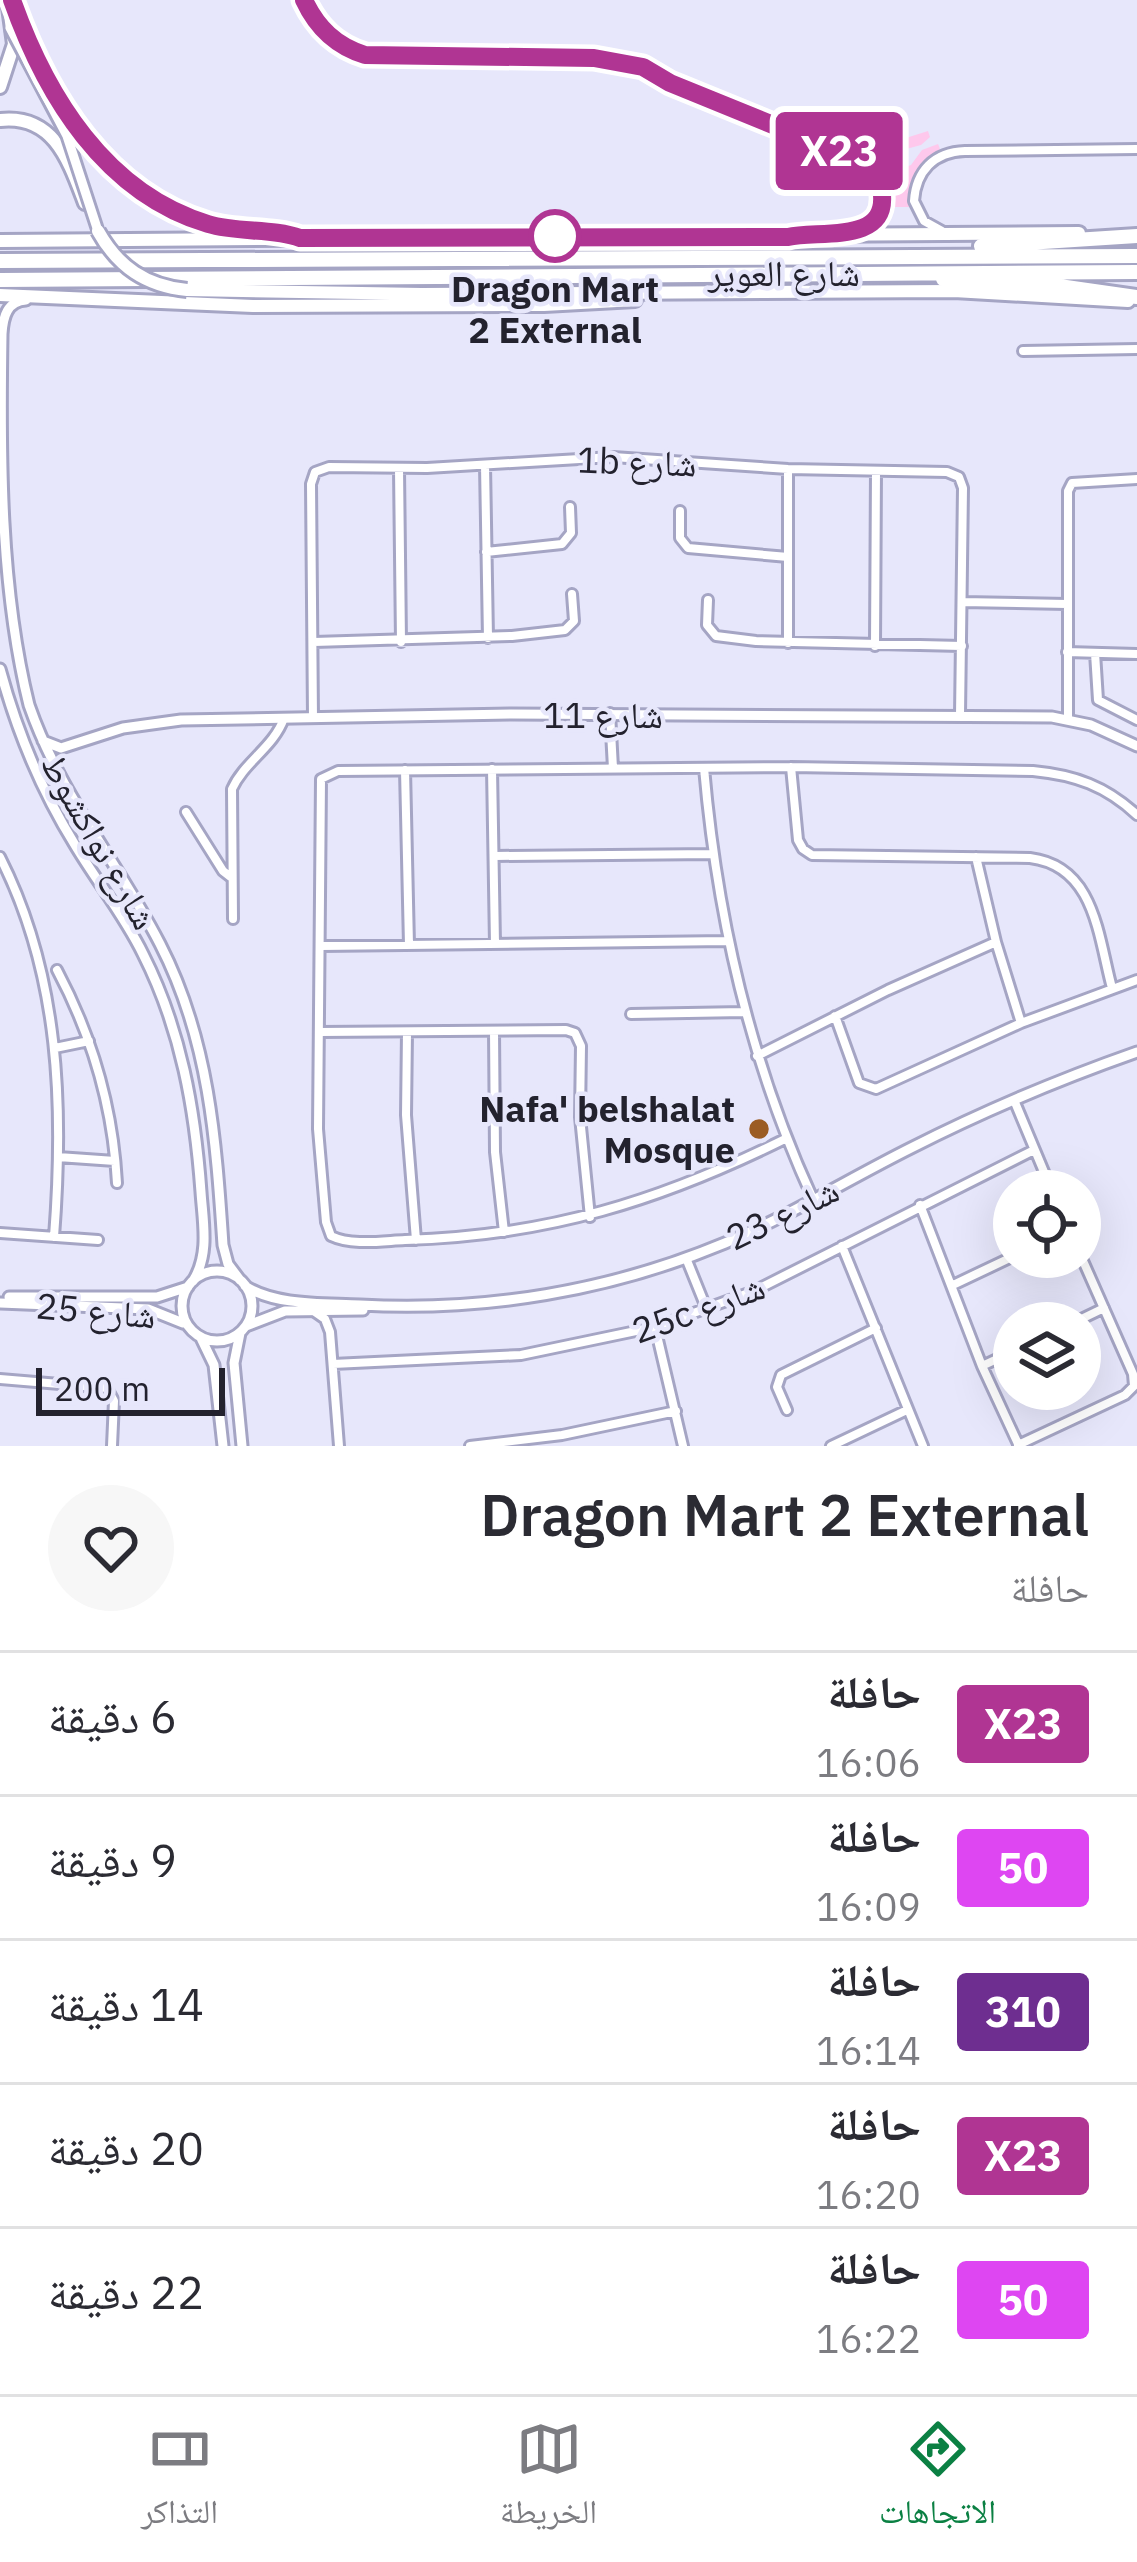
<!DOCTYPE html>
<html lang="ar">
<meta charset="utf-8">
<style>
body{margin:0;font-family:"IBM Plex Sans","Noto Naskh Arabic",sans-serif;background:#f7f7f7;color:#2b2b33;direction:rtl;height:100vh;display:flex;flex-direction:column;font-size:45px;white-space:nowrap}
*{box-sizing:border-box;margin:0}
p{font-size:39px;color:#7c7c81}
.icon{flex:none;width:66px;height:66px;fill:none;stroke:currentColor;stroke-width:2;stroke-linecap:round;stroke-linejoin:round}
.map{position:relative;height:1446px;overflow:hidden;direction:ltr}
.sheet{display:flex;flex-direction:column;background:#fff;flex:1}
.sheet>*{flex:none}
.badge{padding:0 24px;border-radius:9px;font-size:42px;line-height:78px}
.buttons{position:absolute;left:993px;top:1170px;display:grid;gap:24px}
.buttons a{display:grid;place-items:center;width:108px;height:108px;border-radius:50%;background:#fff;box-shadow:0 12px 48px #0002;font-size:60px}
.scale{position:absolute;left:36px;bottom:30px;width:189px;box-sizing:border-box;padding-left:12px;border:6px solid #23222e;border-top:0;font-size:33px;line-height:42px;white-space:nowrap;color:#23222e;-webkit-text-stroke:9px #e7e7fb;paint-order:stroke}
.map>.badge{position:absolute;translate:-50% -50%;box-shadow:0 0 0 6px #fff}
.round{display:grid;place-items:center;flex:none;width:126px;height:126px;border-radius:63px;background:#f7f7f7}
.head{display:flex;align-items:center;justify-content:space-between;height:204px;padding:0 48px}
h1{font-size:57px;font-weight:600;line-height:90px}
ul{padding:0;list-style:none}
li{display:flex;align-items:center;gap:36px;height:144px;padding:0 48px;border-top:3px solid #e1e1e2}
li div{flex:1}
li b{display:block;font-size:45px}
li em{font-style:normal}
li .badge{min-width:132px;font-weight:700;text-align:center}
.tabs{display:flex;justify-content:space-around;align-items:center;height:168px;border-top:3px solid #e1e1e2;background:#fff;font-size:33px;color:#7c7c81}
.tabs a{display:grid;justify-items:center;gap:6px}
.tabs .selected{color:#0b8043}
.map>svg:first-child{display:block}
</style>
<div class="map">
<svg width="1137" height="1446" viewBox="0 0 1137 1446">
<rect width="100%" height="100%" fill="#e7e7fb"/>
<path fill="#fec8ec" d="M928,131l2,6 -9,8 -26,7v10l8,6 8,-3 11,-15 16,-6 2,5 -21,18 -10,40h-20l-1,-22 -14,-21 13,-20z"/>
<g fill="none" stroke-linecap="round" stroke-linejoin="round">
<defs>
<path id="minor" d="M304,0c13,28 32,46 61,55l219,2 59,10 27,16 190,78 14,13 8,17v11l-7,19 -20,10
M942,231l-18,-10 -10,-20c2,-30 20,-49 51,-50l172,-2
M1023,351l114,-2
M485,465l3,173
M399,469l2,173
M680,511v27l8,10 100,9
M486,552l76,-8 9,-11 -1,-26
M708,600l-1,25 9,11 40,5 206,5
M962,602l105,2
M314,642l198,-6 53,-6 9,-9 -2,-27
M788,643v-174
M875,646l1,-175
M1067,652l70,2
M1095,653l3,47 39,20
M610,713l3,55
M313,718l-2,-234 4,-12 14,-5 98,1 186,-11 175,12 159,3 12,5 4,11 -3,227
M1068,719v-228l4,-8 65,-4
M791,767l7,73 5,9 9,6 218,3c65,8 68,78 82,130
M704,768c13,150 46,294 109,431
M492,769l3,175
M405,770l4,175
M186,812l37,59 9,7
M495,856l218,-2
M0,857c60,118 64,250 54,380
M976,857l20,85 25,81
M233,919l-1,-130c12,-27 42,-42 52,-71
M321,946l406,-5
M57,970c35,66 56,138 60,213
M631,1014l113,-2
M835,1016l24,67 17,6 145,-66 116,-43
M494,1031l1,121 9,80
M320,1032l246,-2 9,3 6,13 -1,71 10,100
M407,1032l-1,83 10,125
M55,1048l34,-7
M757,1056l131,-66 108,-48
M1014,1100l38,91
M787,1138c-127,63 -240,98 -382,102 -23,1 -53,6 -74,-4l-5,-14 -8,-93 3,-350 17,-8 453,-4 242,4c42,4 73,15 104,44
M58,1157l57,4
M920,1205l62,161 37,80
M0,1233l98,7
M842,1246l81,200
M686,1258l21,52
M953,1285l61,-29
M315,1312l10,7 5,13 9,114
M1073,1323l31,-15
M655,1327l28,119
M333,1364l188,-9 134,-28 99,-36 280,-141
M982,1366l32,-15
M0,1379l107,9 7,13 -2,45
M787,1410l-10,-23 4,-12 95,-47
M1018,1445l107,-50 9,-9 -1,-12 -53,-120
M470,1446l92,-11 114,-24
M831,1446l76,-36"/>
<path id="tertiary" d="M12,1c43,118 123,228 259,233
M26,300c-19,1 -23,17 -24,34 -2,122 -2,254 27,371 32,92 88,155 131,239 49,95 56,196 63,301l5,19 12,16
M0,669c17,63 41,121 75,176 22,37 49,70 68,109 38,75 52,155 58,238 2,30 9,62 -8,89
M43,741l18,7 62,-20 58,-8 330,-6 541,3 39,8 46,21
M182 1306a35 35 0 1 1 70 0a35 35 0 1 1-70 0Z
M245,1286c31,20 80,17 115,19 124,7 250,-14 365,-62 64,-27 124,-64 186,-95 73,-37 149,-69 226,-96
M9,1297h148l31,-10
M0,1303l148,6 35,14
M246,1326l39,-15 78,-1
M240,1333l-6,30 8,83
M201,1338l13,27 9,81"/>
<path id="primary" d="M0,87l14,-43 -6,-44
M0,120c54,-6 69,41 85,83
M0,241l1079,-8
M187,290l235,4 532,-3 174,10
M0,295l253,11 291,-1 91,-5"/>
<path id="trunk" d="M981,246l156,-10
M0,261l1137,-5
M943,279l102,5 92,13
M0,280l1137,-8"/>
</defs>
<use href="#minor" stroke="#a5a5c4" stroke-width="14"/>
<use href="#tertiary" stroke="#a5a5c4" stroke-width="15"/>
<use href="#primary" stroke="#a5a5c4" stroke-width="18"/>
<use href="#trunk" stroke="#a5a5c4" stroke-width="20"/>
<use href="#minor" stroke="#fff" stroke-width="8"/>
<use href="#tertiary" stroke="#fff" stroke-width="9"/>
<use href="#primary" stroke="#fff" stroke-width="12"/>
<use href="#trunk" stroke="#fff" stroke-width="14"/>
<defs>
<path id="tertiary-bridge" d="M10,28l57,108 31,95"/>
<path id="primary-bridge" d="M98,231c20,36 48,55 89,59"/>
</defs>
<use href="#tertiary-bridge" stroke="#a5a5c4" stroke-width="15" stroke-linecap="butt"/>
<use href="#primary-bridge" stroke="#a5a5c4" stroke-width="18" stroke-linecap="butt"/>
<use href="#tertiary-bridge" stroke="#fff" stroke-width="9"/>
<use href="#primary-bridge" stroke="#fff" stroke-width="12"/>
</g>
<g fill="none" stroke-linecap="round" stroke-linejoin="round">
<defs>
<path id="line" d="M12,0c34,96 93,193 196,224 30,9 64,4 92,14l488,-1c31,-7 98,7 94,-42 -1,-17 -14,-28 -28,-37l-184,-75 -27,-16 -49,-9 -229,-3c-29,-9 -48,-27 -61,-55"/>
</defs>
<use href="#line" stroke="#fff" stroke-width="27"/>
<use href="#line" stroke="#b03593" stroke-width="18"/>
</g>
<circle fill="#fff" stroke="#b03593" stroke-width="6" cx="555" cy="236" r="24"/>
<circle fill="#9b5c23" stroke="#e7e7fb" stroke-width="4.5" cx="759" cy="1129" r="12"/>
<g text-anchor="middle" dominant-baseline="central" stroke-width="9" stroke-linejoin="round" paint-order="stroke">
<g font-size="36" fill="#23222e" stroke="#e7e7fb">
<text x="784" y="272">شارع العوير</text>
<text transform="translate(637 461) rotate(2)">1b شارع</text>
<text x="603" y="714">شارع 11</text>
<text transform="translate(100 841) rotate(60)">شارع نواكشوط</text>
<text transform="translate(782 1213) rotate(-26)">شارع 23</text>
<text transform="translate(698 1308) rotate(-20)">25c شارع</text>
<text transform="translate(96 1310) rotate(5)">شارع 25</text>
</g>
<g font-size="36" font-weight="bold" fill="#23222e" stroke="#e7e7fb">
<text x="555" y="288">Dragon Mart<tspan x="555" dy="41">2 External</tspan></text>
</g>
<g font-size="36" font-weight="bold" fill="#23222e" stroke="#e7e7fb" text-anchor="end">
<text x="735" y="1108">Nafa' belshalat<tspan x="735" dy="41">Mosque</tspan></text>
</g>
</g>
</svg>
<div class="buttons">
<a><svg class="icon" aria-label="locate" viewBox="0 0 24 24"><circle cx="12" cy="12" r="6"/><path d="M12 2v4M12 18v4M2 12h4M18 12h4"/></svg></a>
<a><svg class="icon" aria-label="layers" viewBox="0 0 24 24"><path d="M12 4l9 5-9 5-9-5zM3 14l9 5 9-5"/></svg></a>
</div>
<div class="scale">200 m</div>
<b class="badge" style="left:839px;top:151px;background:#b03593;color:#fff">X23</b>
</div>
<section class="sheet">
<div class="head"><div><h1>Dragon Mart 2 External</h1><p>حافلة</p></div><a class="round"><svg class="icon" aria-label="heart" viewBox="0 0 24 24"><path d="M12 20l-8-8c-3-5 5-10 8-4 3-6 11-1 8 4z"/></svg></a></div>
<ul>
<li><span class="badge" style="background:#b03593;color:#fff">X23</span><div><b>حافلة</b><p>16:06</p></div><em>6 دقيقة</em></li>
<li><span class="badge" style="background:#de46f2;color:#fff">50</span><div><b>حافلة</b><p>16:09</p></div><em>9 دقيقة</em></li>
<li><span class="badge" style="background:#6e2e90;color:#fff">310</span><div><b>حافلة</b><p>16:14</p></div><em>14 دقيقة</em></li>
<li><span class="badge" style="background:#b03593;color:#fff">X23</span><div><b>حافلة</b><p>16:20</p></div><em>20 دقيقة</em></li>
<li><span class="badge" style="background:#de46f2;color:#fff">50</span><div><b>حافلة</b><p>16:22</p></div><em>22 دقيقة</em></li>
</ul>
</section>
<nav class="tabs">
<a class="selected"><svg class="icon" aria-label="directions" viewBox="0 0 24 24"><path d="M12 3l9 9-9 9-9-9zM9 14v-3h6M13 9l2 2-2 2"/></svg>الاتجاهات</a>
<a><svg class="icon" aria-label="map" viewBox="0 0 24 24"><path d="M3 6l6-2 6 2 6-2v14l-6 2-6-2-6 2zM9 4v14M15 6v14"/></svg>الخريطة</a>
<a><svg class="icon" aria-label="tickets" viewBox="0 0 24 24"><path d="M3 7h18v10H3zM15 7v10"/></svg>التذاكر</a>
</nav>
